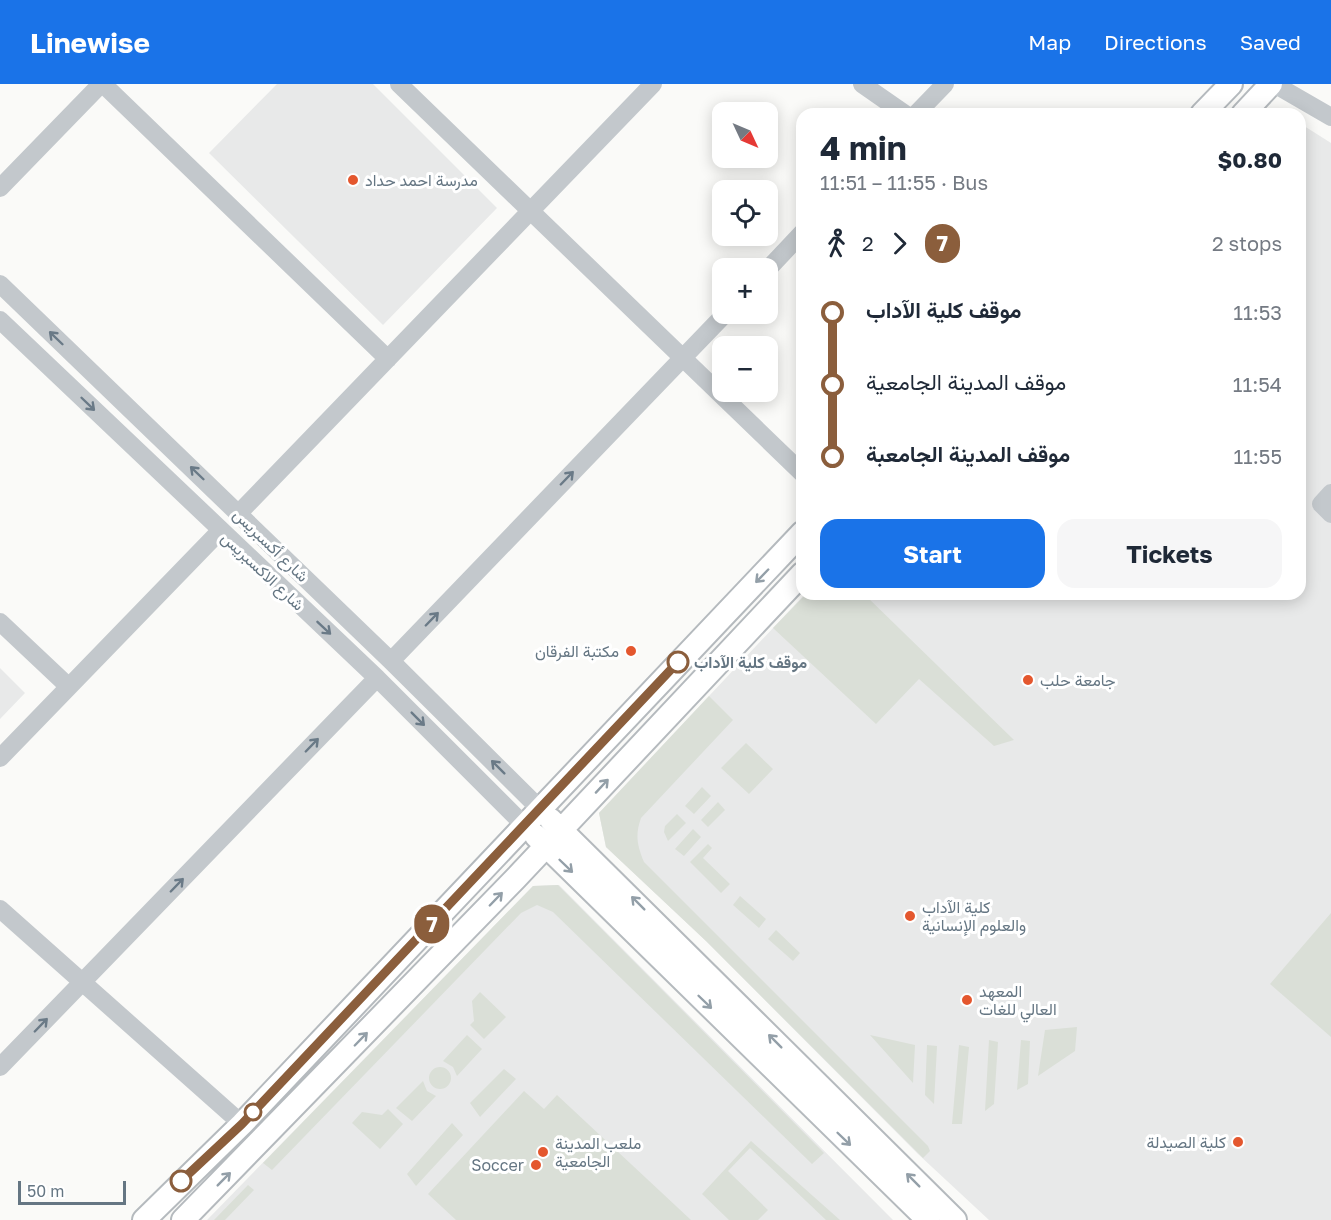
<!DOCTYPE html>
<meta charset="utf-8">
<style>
body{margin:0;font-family:"Golos Text",Vazirmatn,sans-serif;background:#f6f6f7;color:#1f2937;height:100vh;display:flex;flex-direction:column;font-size:22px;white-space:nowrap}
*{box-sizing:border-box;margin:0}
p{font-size:20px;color:#747a83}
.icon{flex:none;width:33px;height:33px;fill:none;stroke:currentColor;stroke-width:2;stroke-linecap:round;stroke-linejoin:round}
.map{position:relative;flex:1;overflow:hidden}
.details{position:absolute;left:796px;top:24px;width:510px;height:492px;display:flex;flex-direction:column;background:#fff;border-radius:18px;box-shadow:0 3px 15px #0003}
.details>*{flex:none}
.badge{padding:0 12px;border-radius:20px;font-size:21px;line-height:39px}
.needle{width:39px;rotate:134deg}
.controls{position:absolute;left:712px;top:18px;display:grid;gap:12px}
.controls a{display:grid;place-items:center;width:66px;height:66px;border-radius:12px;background:#fff;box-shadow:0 3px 15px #0003;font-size:30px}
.scale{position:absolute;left:18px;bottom:15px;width:108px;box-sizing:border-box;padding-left:6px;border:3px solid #657683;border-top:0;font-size:16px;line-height:21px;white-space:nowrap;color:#657683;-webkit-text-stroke:4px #fff;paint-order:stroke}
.map>.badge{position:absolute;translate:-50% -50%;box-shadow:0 0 0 3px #fff}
.legs{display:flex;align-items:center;gap:9px;height:66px;padding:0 24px;font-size:20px}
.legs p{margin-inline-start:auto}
.headline{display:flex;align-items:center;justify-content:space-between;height:102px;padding:0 24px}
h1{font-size:33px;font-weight:700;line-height:45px}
.action{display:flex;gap:12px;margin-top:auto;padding:12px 24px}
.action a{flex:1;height:69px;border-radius:18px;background:#1a73e8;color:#fff;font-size:24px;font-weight:700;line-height:69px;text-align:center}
.action a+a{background:#f6f6f7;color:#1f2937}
ul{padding:0 24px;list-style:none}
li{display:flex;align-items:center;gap:21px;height:72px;font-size:22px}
li i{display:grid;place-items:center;width:9px;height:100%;margin:0 8px;background:currentColor}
li i::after{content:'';width:15px;height:15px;margin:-8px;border:4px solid;border-radius:50%;background:#fff}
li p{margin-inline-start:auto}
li:first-child i{background:linear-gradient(#0000 50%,currentColor 0)}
li:last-child i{background:linear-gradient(currentColor 50%,#0000 0)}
header{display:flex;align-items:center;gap:36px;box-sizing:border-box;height:84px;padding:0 30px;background:#1a73e8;color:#fff}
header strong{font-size:28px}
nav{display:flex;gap:33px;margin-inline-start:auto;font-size:21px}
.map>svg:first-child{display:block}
</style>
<header>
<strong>Linewise</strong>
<nav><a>Map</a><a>Directions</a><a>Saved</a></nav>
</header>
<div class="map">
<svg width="1331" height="1136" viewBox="0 0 1331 1136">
<rect width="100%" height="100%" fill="#fafaf8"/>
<path fill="#e8e9e9" d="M277,0h96l124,124 -114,117 -174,-172z
M1301,40l30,19v1077h-342l-71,-66 -212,-213 -100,-94 -7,-34 206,-219h495z
M0,584l25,25 -25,26z
M559,801l334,335h-686l326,-334z"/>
<path fill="#dadfd7" d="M806,510h58l150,146 -20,6 -75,-67 -43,45 -103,-96z
M709,612l24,24 -92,98c-6,17 -4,27 3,44l284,284 2,5 -7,7 -217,-217 -100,-94 -7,-34z
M746,659l27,26 -24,25 -28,-26z
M702,703l9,9 -17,18 -9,-8z
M718,718l7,8 -17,17 -7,-7z
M677,730l9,9 -18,18 -4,-9 1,-6z
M693,745l8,8 -17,19 -9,-7z
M708,760l4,4 -9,10 27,26 -9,9 -31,-31z
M558,801l266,268 -12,11 -259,-252 -16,-7 -16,8 -249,257 -9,-7 270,-277z
M740,812l26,23 -7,9 -26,-23z
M1331,829v124l-61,-53z
M776,846l24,23 -7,8 -25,-22z
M480,908l26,25 -22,22 -14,-14 4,-4 -2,-20z
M1077,943l-2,24 -37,25 7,-46z
M467,951l15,14 -25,27 -4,-9 -10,-6z
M870,951l45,10 -2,38z
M989,956l9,2 -4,62 -9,7z
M1021,956l9,1 -2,43 -11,6z
M927,961l10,1 -3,58 -9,-9z
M959,961l10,2 -7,77h-10z
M429 994a11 11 0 1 1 22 0a11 11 0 1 1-22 0Z
M504,985l12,10 -36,38 -10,-14z
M423,997l4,10 9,5 -24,25 -16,-13z
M524,1007l20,18 13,-14 134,125h-235l-28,-26z
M388,1025l15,15 -23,25 -28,-26 10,-11 20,3z
M452,1039l11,12 -47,51 -9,-12z
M751,1057l89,79h-14l-76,-72 -22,23 40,39 -10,10h-29l-27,-26z
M248,1101l6,5 -29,30h-11z"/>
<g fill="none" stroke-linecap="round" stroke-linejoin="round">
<defs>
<path id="major" d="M1202,30l29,-30
M1243,30l28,-30
M551,736l404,400
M536,752l392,384
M144,1136l98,-96 560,-591
M183,1136l333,-342 286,-304"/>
</defs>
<use href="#major" stroke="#b5babe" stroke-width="26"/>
<path stroke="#c3c8cc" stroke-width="18" d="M103,0l285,275
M399,0l403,389
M862,0l43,30
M1274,0l57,33
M916,30l29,-30
M0,104l101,-104
M768,185l34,-36
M0,200l391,377 149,148
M0,236l377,358 147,147
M1331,409l-10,11 10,10
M239,429l414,-429
M0,538l68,64
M391,577l334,-347
M0,674l220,-227
M0,825l242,215
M0,983l377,-389"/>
<use href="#major" stroke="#fff" stroke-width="22"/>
</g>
<defs><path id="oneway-shaft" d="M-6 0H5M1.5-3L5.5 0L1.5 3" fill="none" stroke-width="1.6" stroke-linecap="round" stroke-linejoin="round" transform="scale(1.5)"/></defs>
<g stroke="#6a7a87">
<use href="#oneway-shaft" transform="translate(56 254) rotate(-136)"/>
<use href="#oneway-shaft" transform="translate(88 320) rotate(44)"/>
<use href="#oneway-shaft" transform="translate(197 389) rotate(-136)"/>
<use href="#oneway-shaft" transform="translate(567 394) rotate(-46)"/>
<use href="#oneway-shaft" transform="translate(432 535) rotate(-46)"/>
<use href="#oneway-shaft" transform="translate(324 544) rotate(43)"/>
<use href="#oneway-shaft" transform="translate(418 635) rotate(45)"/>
<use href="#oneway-shaft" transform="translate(312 661) rotate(-46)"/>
<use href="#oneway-shaft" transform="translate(498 683) rotate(-135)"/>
<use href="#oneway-shaft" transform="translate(177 801) rotate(-46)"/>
<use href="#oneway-shaft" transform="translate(41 941) rotate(-46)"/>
</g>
<g stroke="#939fa8">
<use href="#oneway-shaft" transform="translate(762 492) rotate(134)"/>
<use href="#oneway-shaft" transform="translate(602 702) rotate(-47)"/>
<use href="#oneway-shaft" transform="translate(566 782) rotate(44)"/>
<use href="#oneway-shaft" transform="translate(496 815) rotate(-46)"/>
<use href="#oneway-shaft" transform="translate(638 819) rotate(-135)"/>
<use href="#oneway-shaft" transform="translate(705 918) rotate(44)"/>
<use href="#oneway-shaft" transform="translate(361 955) rotate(-46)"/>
<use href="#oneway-shaft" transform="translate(775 957) rotate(-135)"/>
<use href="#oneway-shaft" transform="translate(844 1055) rotate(44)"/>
<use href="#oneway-shaft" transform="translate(224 1095) rotate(-45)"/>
<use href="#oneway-shaft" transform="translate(913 1096) rotate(-135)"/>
</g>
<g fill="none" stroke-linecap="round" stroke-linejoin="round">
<defs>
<path id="line-1" d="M181,1097l61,-57 436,-462"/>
</defs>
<use href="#line-1" stroke="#fff" stroke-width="14"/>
<use href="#line-1" stroke="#8b5e3c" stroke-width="9"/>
</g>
<g fill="#e4572e" stroke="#fff" stroke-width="2">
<circle cx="353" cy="96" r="6"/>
<circle cx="631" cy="567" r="6"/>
<circle cx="1028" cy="596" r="6"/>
<circle cx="910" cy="832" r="6"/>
<circle cx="967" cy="916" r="6"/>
<circle cx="1238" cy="1058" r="6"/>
<circle cx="543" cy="1068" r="6"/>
<circle cx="536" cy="1081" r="6"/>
</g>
<g fill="#fff" stroke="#8b5e3c" stroke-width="3">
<circle cx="678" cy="578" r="10"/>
<circle cx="253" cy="1028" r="8"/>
<circle cx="181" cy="1097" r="10"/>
</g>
<g text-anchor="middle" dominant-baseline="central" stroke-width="6" stroke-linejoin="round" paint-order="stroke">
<g font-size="16" fill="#657683" stroke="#fff" text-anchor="start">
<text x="365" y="96">مدرسة احمد حداد</text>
<text x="619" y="567" text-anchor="end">مكتبة الفرقان</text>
<text x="1040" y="596">جامعة حلب</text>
<text x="922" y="823">كلية الآداب<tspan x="922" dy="18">والعلوم الإنسانية</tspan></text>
<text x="979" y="907">المعهد<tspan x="979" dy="18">العالي للغات</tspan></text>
<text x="1226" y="1058" text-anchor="end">كلية الصيدلة</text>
<text x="555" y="1059">ملعب المدينة<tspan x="555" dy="18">الجامعية</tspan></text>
<text x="524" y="1081" text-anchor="end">Soccer</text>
</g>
<g font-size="16" fill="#657683" stroke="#fff">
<text transform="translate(271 461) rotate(44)">شارع أكسبريس</text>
<text transform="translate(263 487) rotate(43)">شارع الاكسبريس</text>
</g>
<g font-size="16" font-weight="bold" fill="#657683" stroke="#fff" text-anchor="start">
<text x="694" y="578">موقف كلية الآداب</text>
</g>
</g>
</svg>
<div class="controls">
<a><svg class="needle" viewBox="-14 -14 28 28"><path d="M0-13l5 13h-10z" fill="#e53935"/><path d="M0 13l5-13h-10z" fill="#747a83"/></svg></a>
<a><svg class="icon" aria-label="locate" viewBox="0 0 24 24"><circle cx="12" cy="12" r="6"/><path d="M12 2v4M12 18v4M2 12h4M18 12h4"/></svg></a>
<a>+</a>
<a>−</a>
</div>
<div class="scale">50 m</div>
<b class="badge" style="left:432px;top:840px;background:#8b5e3c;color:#fff">7</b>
<section class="details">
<div class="headline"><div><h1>4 min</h1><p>11:51 – 11:55 · Bus</p></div><b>$0.80</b></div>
<div class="legs"><svg class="icon" aria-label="walk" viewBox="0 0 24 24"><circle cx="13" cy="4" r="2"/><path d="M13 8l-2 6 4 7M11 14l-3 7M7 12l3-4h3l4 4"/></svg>2<svg class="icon" aria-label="forward" viewBox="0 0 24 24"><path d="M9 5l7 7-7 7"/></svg><b class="badge" style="background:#8b5e3c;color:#fff">7</b><p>2 stops</p></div>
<ul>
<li><i style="color:#8b5e3c"></i><b>موقف كلية الآداب</b><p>11:53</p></li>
<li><i style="color:#8b5e3c"></i><span>موقف المدينة الجامعية</span><p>11:54</p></li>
<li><i style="color:#8b5e3c"></i><b>موقف المدينة الجامعبة</b><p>11:55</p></li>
</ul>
<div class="action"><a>Start</a><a>Tickets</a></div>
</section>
</div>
